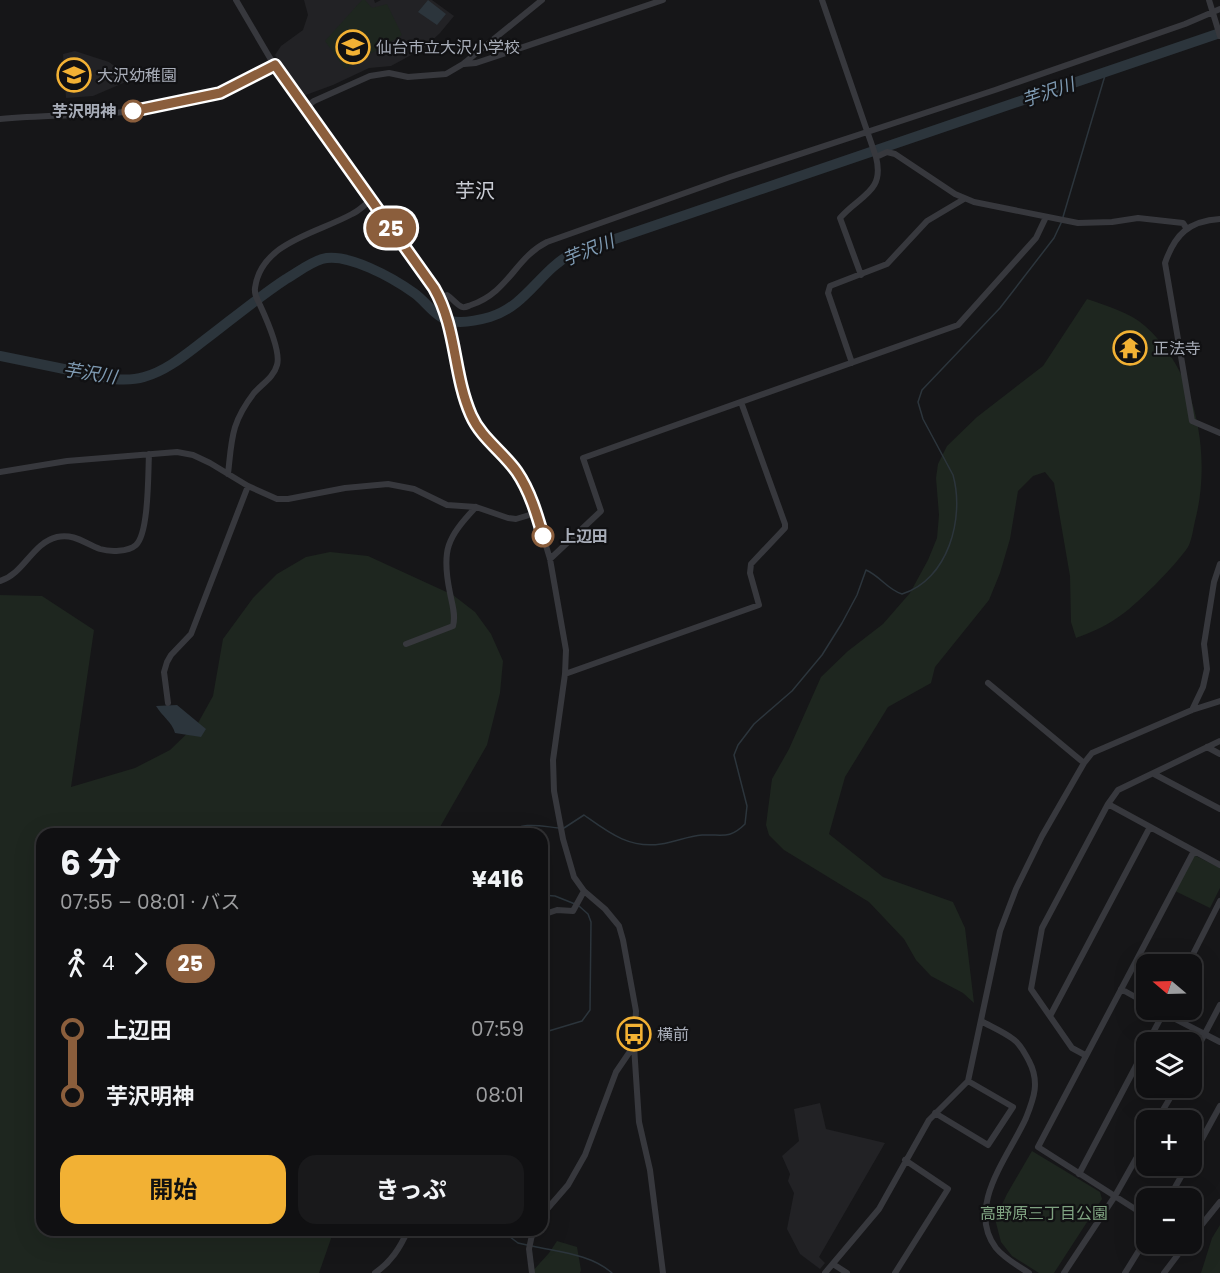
<!DOCTYPE html>
<html lang="ja">
<meta charset="utf-8">
<style>
body{margin:0;font-family:Poppins,"Noto Sans JP",sans-serif;background:#19191b;color:#f1f3f6;height:100vh;display:flex;flex-direction:column;font-size:22px;white-space:nowrap}
*{box-sizing:border-box;margin:0}
p{font-size:20px;color:#9c9d9f}
.icon{flex:none;width:33px;height:33px;fill:none;stroke:currentColor;stroke-width:2;stroke-linecap:round;stroke-linejoin:round}
.map{position:relative;flex:1;overflow:hidden}
.panel{position:absolute;left:36px;top:828px;width:512px;height:408px;display:flex;flex-direction:column;background:#101012;border-radius:18px;box-shadow:0 6px 24px #0002,0 0 0 2px #303032}
.panel>*{flex:none}
.badge{padding:0 12px;border-radius:20px;font-size:21px;line-height:39px}
.needle{width:39px;rotate:289deg}
.buttons{position:absolute;left:1136px;top:954px;display:grid;gap:12px}
.buttons a{display:grid;place-items:center;width:66px;height:66px;border-radius:12px;background:#101012;box-shadow:0 6px 24px #0002,0 0 0 2px #303032;font-size:30px}
.map>.badge{position:absolute;translate:-50% -50%;box-shadow:0 0 0 3px #fff}
.legs{display:flex;align-items:center;gap:9px;height:66px;padding:0 24px;font-size:20px}
.legs p{margin-inline-start:auto}
.summary{display:flex;align-items:center;justify-content:space-between;height:102px;padding:0 24px}
h1{font-size:33px;font-weight:700;line-height:45px}
.primary-button{display:flex;gap:12px;margin-top:auto;padding:12px 24px}
.primary-button a{flex:1;height:69px;border-radius:18px;background:#f2b134;color:#111;font-size:24px;font-weight:700;line-height:69px;text-align:center}
.primary-button a+a{background:#19191b;color:#f1f3f6}
ul{padding:0 24px;list-style:none}
li{display:flex;align-items:center;gap:21px;height:66px;font-size:22px}
li i{display:grid;place-items:center;width:9px;height:100%;margin:0 8px;background:currentColor}
li i::after{content:'';width:15px;height:15px;margin:-8px;border:4px solid;border-radius:50%;background:#101012}
li p{margin-inline-start:auto}
li:first-child i{background:linear-gradient(#0000 50%,currentColor 0)}
li:last-child i{background:linear-gradient(currentColor 50%,#0000 0)}
.map>svg:first-child{display:block}
</style>
<div class="map">
<svg width="1220" height="1273" viewBox="0 0 1220 1273">
<rect width="100%" height="100%" fill="#161618"/>
<path fill="#222225" d="M304,0h70l1,3 6,-3h51l22,16 -14,17 -16,15 -33,18 -22,2 -36,17 -30,11 -28,-41 6,-9 22,-16 5,-15z
M75,51l34,11 15,11 11,5 -42,18 -27,2 -3,-44z
M820,1103l6,26 59,14 -66,114 6,6 -5,6 -20,-15 -13,-25 7,-36 -6,-12 2,-7 -8,-18 17,-15 -5,-32z"/>
<path fill="#1e261f" d="M362,0h3l7,8 15,-4 15,31 -57,34 -20,-28z
M1087,299c20,7 42,13 58,27 52,46 67,130 50,195 -2,8 -3,19 -7,26 -12,18 -53,60 -71,71 -13,9 -27,15 -41,20l-5,-16 -1,-46 -16,-93 -9,-11 -12,4 -15,15 -8,48 -10,34 -11,27 -54,67 -4,16 -43,24 -43,70 -16,57 54,43 70,25 12,26 9,75 -11,-10 -32,-17 -15,-16 -12,-21 -35,-37 -85,-52 -15,-15 -3,-10 6,-46 17,-30 32,-72 27,-26 35,-27 27,-31 18,-33 9,-22 2,-23 -3,-37 2,-14 9,-18 30,-29 66,-51z
M330,552l38,4 85,39 22,17 16,22 12,27 -3,32 -13,52 -51,89h-394v396h292l-15,43h-319v-678l42,1 52,34 -23,157 64,-19 35,-18 28,-27 15,-27 10,-57 30,-41 24,-24 29,-17z
M1194,855l26,13v20l-10,20 -35,-17z
M1032,1151l68,41 2,7 -48,74h-15l-27,-17 -11,-14 -6,-23 12,-25z
M1220,1225v48h-19l11,-35z
M557,1241l20,6 4,23 -1,3h-49l18,-20z"/>
<path fill="#2c353c" d="M428,0l18,14 -9,11 -19,-13z
M177,705l29,24 -5,8 -26,-4c-3,-11 -13,-17 -19,-27z"/>
<g fill="none" stroke-linecap="round" stroke-linejoin="round">
<path stroke="#2c353c" stroke-width="1.5" d="M1063,217l43,-145
M564,828l20,-13c24,17 45,34 77,29 14,-2 27,-8 41,-9 20,-1 27,5 43,-11l2,-18 -13,-51 4,-10 16,-21 38,-33 30,-36 20,-32 15,-28 9,-25c14,6 22,20 36,24 46,-14 63,-76 51,-119l-30,-56 -5,-17 4,-12 78,-82 54,-70 8,-17
M506,834c17,-13 33,-8 53,-6
M542,895l13,1 20,8
M542,1033l40,-12 8,-11 1,-88 -3,-8 -9,-8
M501,1230l17,13 9,2
M532,1246c26,6 59,8 80,27"/>
<path stroke="#2c353c" stroke-width="10" d="M0,356l113,23c11,1 21,1 31,-2 22,-6 41,-22 58,-35 28,-21 55,-44 84,-63 12,-7 23,-16 36,-20 25,-7 71,19 92,34 10,7 17,18 27,24 13,9 35,4 49,0 36,-11 50,-46 81,-63l649,-221"/>
<path stroke="#37383d" stroke-width="6" d="M236,0l34,58 164,230 12,25 5,17 9,51 12,36 15,22 31,34 18,40 14,46 16,91 -1,24 -12,86 1,31 9,48 11,38 10,14 21,18 14,17 4,14 13,71 -2,35 5,76 11,48 13,103
M822,0l54,157 11,-5 8,2 60,40 19,8 104,21 34,-1 26,-4 45,5 4,6
M1209,0l11,36
M464,64l12,-1 187,-63
M306,107l8,-6 56,-25 19,-3 19,4 38,-3 17,-10 79,-64
M0,119c38,-4 76,-3 114,-6 56,-5 113,-18 161,-48
M1220,219c-31,2 -45,15 -55,44l27,158 28,12
M861,275l-21,-57c20,-23 45,-26 36,-61
M440,299l7,-4c5,3 10,10 15,12 3,1 6,-1 9,-2 38,-13 44,-47 76,-63l183,-65 265,-87 190,-66 35,-15
M852,363l-24,-70 2,-7 57,-22 40,-43 37,-22
M0,472l67,-11 110,-9 16,3 17,8 38,23 29,13h11l57,-11 43,-4 26,5 33,16 29,2 32,11 8,1 20,-6
M228,474c4,-36 3,-51 26,-81 8,-9 20,-16 23,-28 4,-13 -11,-47 -17,-60 -3,-7 -6,-10 -5,-17 6,-46 63,-55 97,-74 7,-3 12,-9 18,-13
M550,559l51,-48 -18,-53 375,-133 78,-87 10,-21
M0,581c24,-7 32,-38 57,-44 17,-4 29,7 43,12 10,3 28,3 36,-4 13,-12 12,-72 13,-91
M406,644l47,-18c3,-11 -1,-22 -3,-33 -9,-43 -3,-55 26,-86
M565,674l194,-69 -9,-32 1,-9 34,-36v-4l-44,-122
M988,683l96,80
M168,703l-4,-31 3,-10 4,-7 20,-21 57,-148
M1192,710l11,-23 4,-18 -3,-25 10,-62 6,-18
M1207,747l13,7
M1154,774l66,35
M1108,804l112,61
M542,915l15,-5 16,1 11,-20
M1188,964l32,-63
M1121,989l25,14
M1158,1010l62,32
M1050,1016l100,-189
M981,1021c11,6 23,11 32,18 8,5 12,15 16,22 11,21 5,37 -3,57 -17,38 -61,89 -30,130 8,10 22,18 33,25
M1148,1042l17,-32
M1085,1055l-13,-7 -41,-59 11,-61 66,-124 10,-14 102,-49
M1191,1060l29,-55
M935,1113l53,32 25,-38 -45,-26
M1157,1120l19,-32
M1191,1159l29,-53
M1079,1174l67,-127
M1169,1198l18,-32
M542,1215l26,-30 17,-30 31,-83 17,-25
M1146,1216l-108,-69 156,-296
M1191,1238l29,-36
M833,1264l14,9
M375,1273c16,-11 25,-25 33,-43
M532,1273l-3,-24 4,-19
M825,1273l54,-64 50,-89 39,-39 32,-150 16,-42 26,-53 42,-73 8,-10 100,-43 28,-9
M895,1273l53,-84 -43,-29
M1064,1273l51,-77 31,-55
M1125,1273l21,-34
M1164,1273l22,-29"/>
</g>
<g fill="none" stroke-linecap="round" stroke-linejoin="round">
<defs>
<path id="line-1" d="M133,111l87,-18 55,-28 159,223c23,40 19,86 37,127 10,23 32,37 46,57 13,19 20,43 26,64"/>
</defs>
<use href="#line-1" stroke="#fff" stroke-width="14"/>
<use href="#line-1" stroke="#8b5e3c" stroke-width="9"/>
</g>
<defs>
<symbol id="school-ring" viewBox="-11 -11 22 22"><circle r="9.5" fill="#111113" stroke="#f2b134" stroke-width="1.5"/><path d="M0-5L7-2L0 1L-7-2ZM-4 1L0 2.5L4 1V4Q0 6-4 4Z" fill="#f2b134"/></symbol>
<symbol id="temple-ring" viewBox="-11 -11 22 22"><circle r="9.5" fill="#111113" stroke="#f2b134" stroke-width="1.5"/><path d="M0-6L5-2H3V0L6.5 2.5H4V6H1.5V3h-3V6H-4V2.5H-6.5L-3 0V-2H-5Z" fill="#f2b134"/></symbol>
<symbol id="bus-ring" viewBox="-11 -11 22 22"><circle r="9.5" fill="#111113" stroke="#f2b134" stroke-width="1.5"/><path d="M-5-6H5V4H4V6H2V4H-2V6H-4V4H-5ZM-3.5-4V0h7V-4ZM-3.5 1.2v1.5H-2V1.2ZM2 1.2v1.5H3.5V1.2Z" fill="#f2b134"/></symbol>
</defs>
<g fill-rule="evenodd">
<use href="#school-ring" x="334" y="28" width="38" height="38"/>
<use href="#school-ring" x="55" y="56" width="38" height="38"/>
<use href="#temple-ring" x="1111" y="329" width="38" height="38"/>
<use href="#bus-ring" x="615" y="1015" width="38" height="38"/>
</g>
<g fill="#fff" stroke="#8b5e3c" stroke-width="3">
<circle cx="133" cy="111" r="10"/>
<circle cx="543" cy="536" r="10"/>
</g>
<g text-anchor="middle" dominant-baseline="central" stroke-width="4.5" stroke-linejoin="round" paint-order="stroke">
<g font-size="16" fill="#a8adb8" stroke="#111113" text-anchor="start">
<text x="376" y="47">仙台市立大沢小学校</text>
<text x="97" y="75">大沢幼稚園</text>
<text x="1153" y="348">正法寺</text>
<text x="657" y="1034">横前</text>
</g>
<g font-size="16" font-weight="bold" fill="#a8adb8" stroke="#111113" text-anchor="end">
<text x="116" y="111">芋沢明神</text>
<text x="560" y="536" text-anchor="start">上辺田</text>
</g>
<g font-size="16" fill="#7fa381" stroke="#111113">
<text x="1044" y="1213">高野原三丁目公園</text>
</g>
<g font-size="18" font-style="italic" fill="#7f9bb3" stroke="#111113">
<text transform="translate(1048 92) rotate(-19)">芋沢川</text>
<text transform="translate(588 250) rotate(-22)">芋沢川</text>
<text transform="translate(90 373) rotate(9)">芋沢川</text>
</g>
<g font-size="20" fill="#c9ccd4" stroke="#111113">
<text x="475" y="191">芋沢</text>
</g>
</g>
</svg>
<div class="buttons">
<a><svg class="needle" viewBox="-14 -14 28 28"><path d="M0-13l5 13h-10z" fill="#e53935"/><path d="M0 13l5-13h-10z" fill="#9c9d9f"/></svg></a>
<a><svg class="icon" aria-label="layers" viewBox="0 0 24 24"><path d="M12 4l9 5-9 5-9-5zM3 14l9 5 9-5"/></svg></a>
<a>+</a>
<a>−</a>
</div>
<b class="badge" style="left:391px;top:228px;background:#8b5e3c;color:#fff">25</b>
<section class="panel">
<div class="summary"><div><h1>6 分</h1><p>07:55 – 08:01 · バス</p></div><b>¥416</b></div>
<div class="legs"><svg class="icon" aria-label="walk" viewBox="0 0 24 24"><circle cx="13" cy="4" r="2"/><path d="M13 8l-2 6 4 7M11 14l-3 7M7 12l3-4h3l4 4"/></svg>4<svg class="icon" aria-label="forward" viewBox="0 0 24 24"><path d="M9 5l7 7-7 7"/></svg><b class="badge" style="background:#8b5e3c;color:#fff">25</b></div>
<ul>
<li><i style="color:#8b5e3c"></i><b>上辺田</b><p>07:59</p></li>
<li><i style="color:#8b5e3c"></i><b>芋沢明神</b><p>08:01</p></li>
</ul>
<div class="primary-button"><a>開始</a><a>きっぷ</a></div>
</section>
</div>
